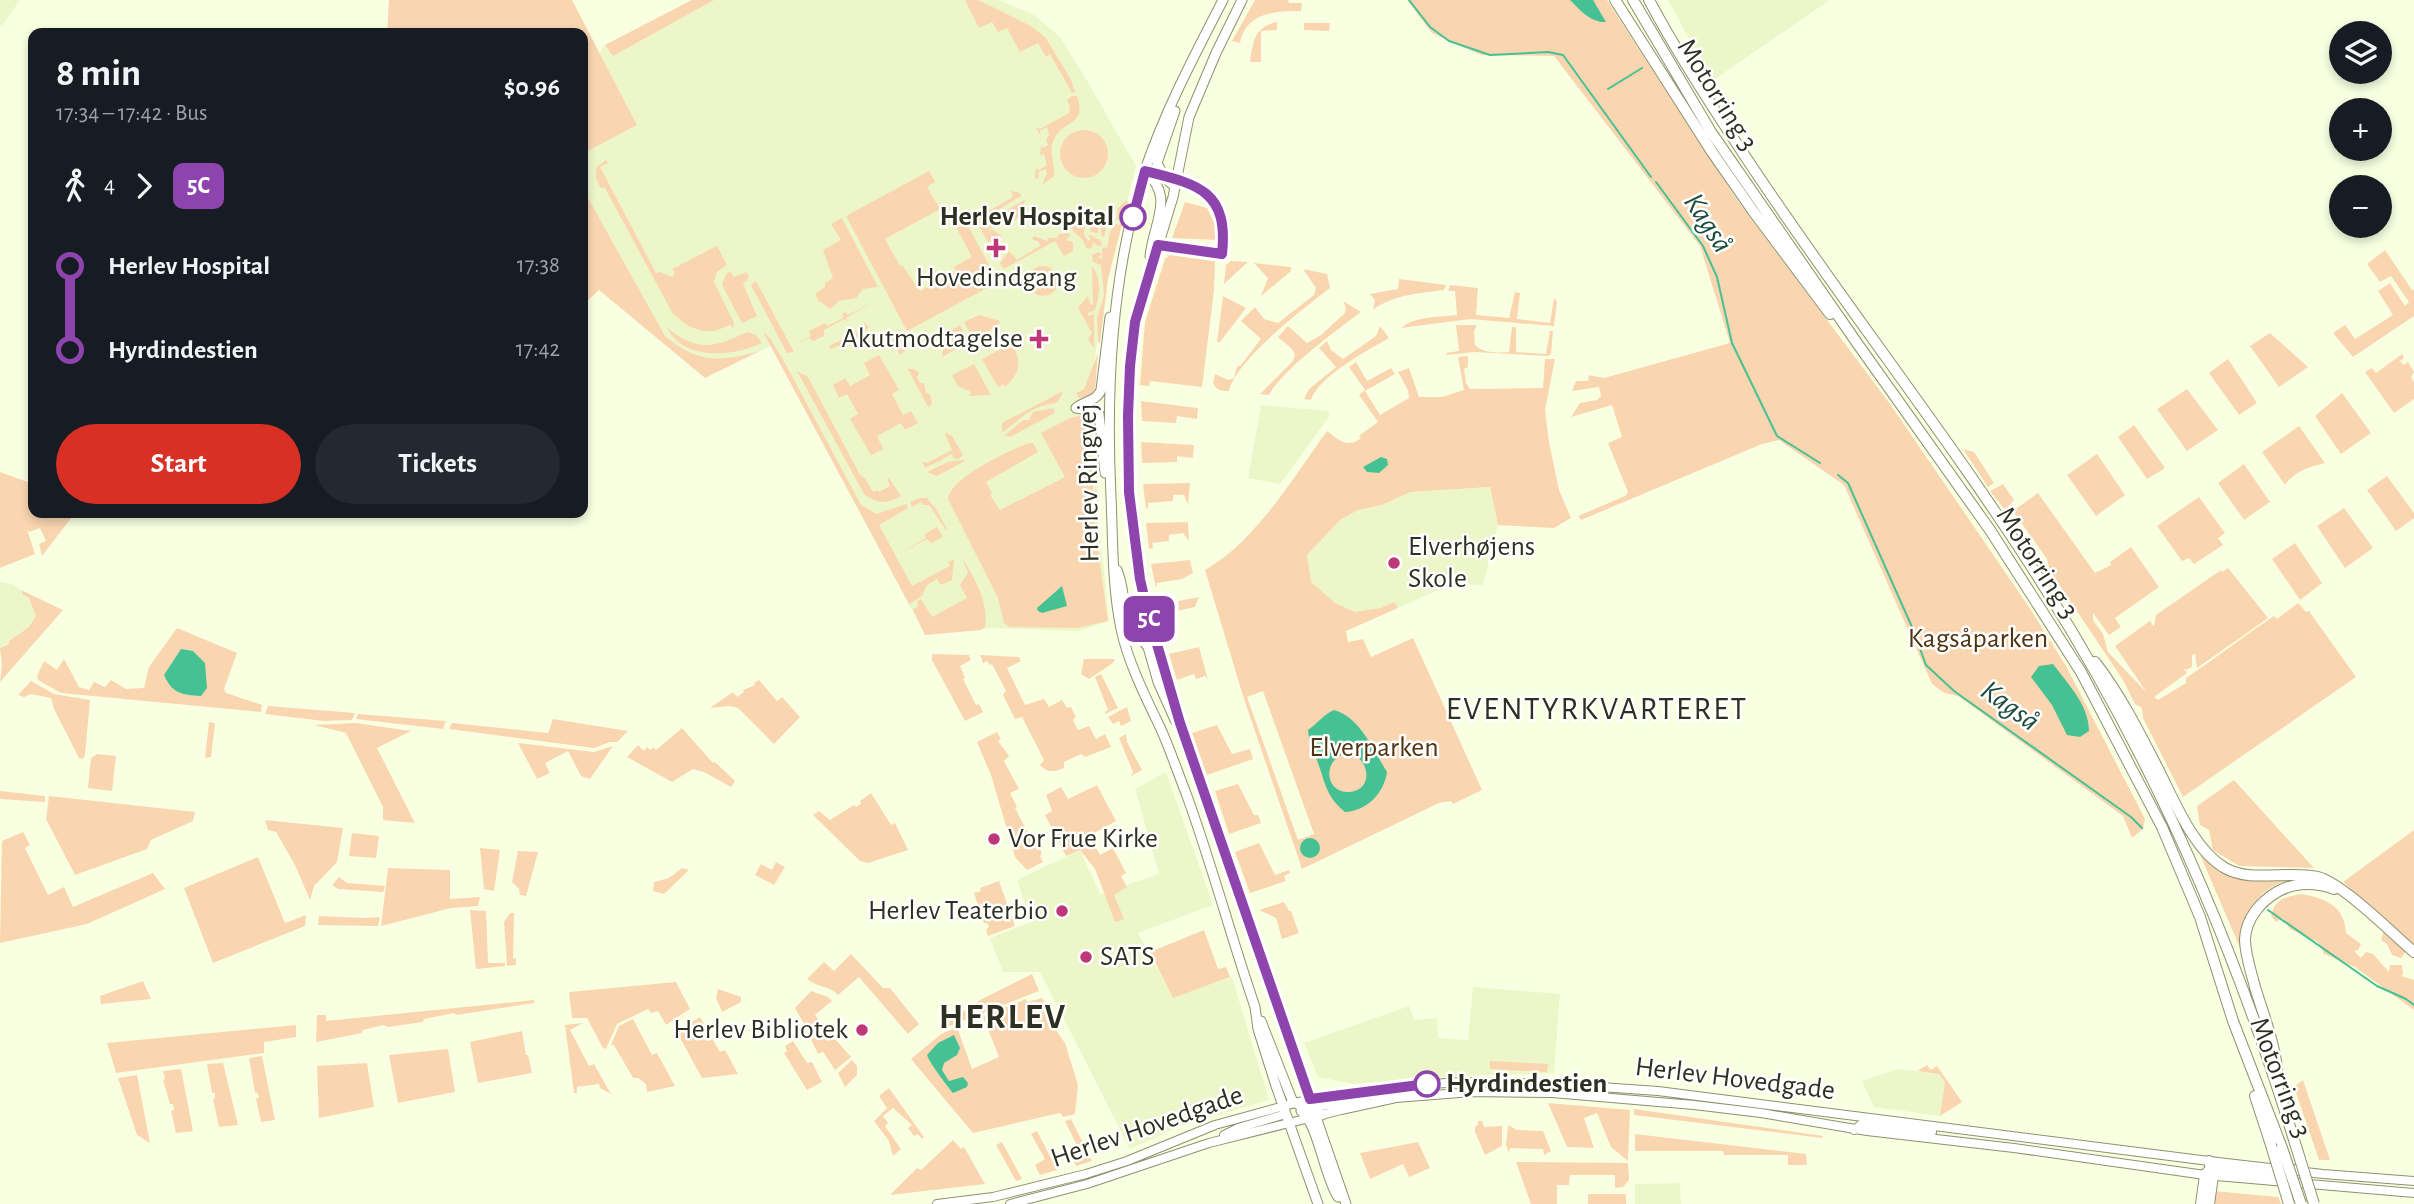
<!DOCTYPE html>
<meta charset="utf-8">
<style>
body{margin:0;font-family:"Alegreya Sans",sans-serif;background:#242831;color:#f1f3f6;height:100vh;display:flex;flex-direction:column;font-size:26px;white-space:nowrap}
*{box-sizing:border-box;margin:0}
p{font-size:23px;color:#9ea1a6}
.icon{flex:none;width:38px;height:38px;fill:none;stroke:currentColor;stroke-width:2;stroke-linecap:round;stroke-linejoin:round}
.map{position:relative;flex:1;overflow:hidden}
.drawer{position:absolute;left:28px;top:28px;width:560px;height:490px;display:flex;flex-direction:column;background:#171b24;border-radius:14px;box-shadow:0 4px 10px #0003}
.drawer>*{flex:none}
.badge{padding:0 14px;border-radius:10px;font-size:24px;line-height:46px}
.buttons{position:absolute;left:2329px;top:21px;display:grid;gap:14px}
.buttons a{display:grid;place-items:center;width:63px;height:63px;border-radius:50%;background:#171b24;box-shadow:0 4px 10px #0003;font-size:35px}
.map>.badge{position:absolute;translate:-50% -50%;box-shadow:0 0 0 4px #fff}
.legs{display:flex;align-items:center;gap:10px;height:77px;padding:0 28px;font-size:23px}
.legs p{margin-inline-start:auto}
.summary{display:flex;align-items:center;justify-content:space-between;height:119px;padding:0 28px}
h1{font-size:38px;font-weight:600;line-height:52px}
.primary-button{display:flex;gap:14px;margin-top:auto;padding:14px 28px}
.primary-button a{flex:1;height:80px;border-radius:42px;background:#d93025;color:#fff;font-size:28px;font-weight:600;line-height:80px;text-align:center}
.primary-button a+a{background:#242831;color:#f1f3f6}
ul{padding:0 28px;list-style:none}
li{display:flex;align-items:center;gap:24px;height:84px;font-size:26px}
li i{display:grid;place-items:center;width:10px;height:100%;margin:0 9px;background:currentColor}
li i::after{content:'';width:18px;height:18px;margin:-9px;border:5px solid;border-radius:50%;background:#171b24}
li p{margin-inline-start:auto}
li:first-child i{background:linear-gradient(#0000 50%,currentColor 0)}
li:last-child i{background:linear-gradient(currentColor 50%,#0000 0)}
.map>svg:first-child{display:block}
</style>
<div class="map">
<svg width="2414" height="1204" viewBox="0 0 2414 1204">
<rect width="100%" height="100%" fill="#f9ffe1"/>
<path fill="#edf6c9" d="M0,0h20l-18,26 -2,-2z
M692,0h307l35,15 26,22 25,40 51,89 -31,123 -18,122 6,6 5,55v40l11,109 -31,10 -87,-3 -67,5 -152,-288 -12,6 -21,6 -18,2 -21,-2 -18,-7 -17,-14 -10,-15 -72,-132v-32l3,-5 51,-27 -37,-71 3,-8z
M1668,0h162l-118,81z
M1261,405l68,6v6l-49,67 -32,-6z
M1490,487l8,38 -15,60 -31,-1 -107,47 -53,-60 48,-51 18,-10 24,-5 28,-13z
M0,582l12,2 9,6 2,5 6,3 8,18 -8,11 -20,14v3l-9,4z
M1166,772l47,133 -75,28 35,64 59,-20 37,123 -86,25 -53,24 -90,-177h-37l-13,-34 41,-16 -14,-42 63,-30 20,44 59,-20 -24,-85z
M1473,987l87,7 -6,79 -90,3 -110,8 -36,-7 -14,-34 105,-37 5,14 23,-2 1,20 30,2z
M1897,1069l42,5 6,8 -5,34 -66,-9 -12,-26z
M1680,1183l1,21h-46v-20z"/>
<path fill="#fad6b0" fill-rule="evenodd" d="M389,0h183l65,125 -51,27 -3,5v-124h-196z
M692,0h22l-101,56 -8,-11z
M965,0h13l53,26 15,12 25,42 4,12 -3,1 -22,-39 -4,3 -8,-14 -18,9 -13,-24 -9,4 -6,-10 -13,6z
M1255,0h33l1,3h13l-1,8c-25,0 -55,1 -61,32l-8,-2z
M1407,0h200l128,197 155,207 139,203 37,59 79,153 -2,10 -11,9 -9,-22 -165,-120 -14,-3 -12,-9 -88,-199 -65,-45 -17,4 -181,76 -3,-4 47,-20 3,-4 -20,-49 14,-6 -10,-32 -41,12 9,-14 17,-3 4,-4 -2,-9 -27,4 4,-10h12l1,-6 15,3 126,-35 -30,-97 -146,-190 -73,-1 -49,-22z
M1277,22v8l-16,1v31h-11c3,-20 4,-35 27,-40z
M1304,23h26l-1,8 -25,-1z
M1072,96h5c11,31 -16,23 -24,46 -4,12 2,22 1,34l-12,9 5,-12 -1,-4 -8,3 1,5 -4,2 1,-11 3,2 8,-5 -3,-11 -4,1 1,-9 2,2 5,-3 -2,-5 3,-5 -2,-8 -7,4v4l-4,-8 4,2 29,-16 1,-6 -3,-7z
M1060 154a24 24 0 1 1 48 0a24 24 0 1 1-48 0Z
M606,160l2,3 -8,4 56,106 4,-1 12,5 3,-5 -3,-3 45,-23 10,19 -10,7 -3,10 20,41 -1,5 -3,-3 -15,6h-12l-15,-5 -15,-12 -68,-126 -5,-1 -4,-9v-10z
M929,171l6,11 -8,5 13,22 -55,30 15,27 2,-1 18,26 36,-19 -2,-5 18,-10 -17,-32 10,-5 33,62 -91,49 -61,-115z
M583,189l82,147c33,28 55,26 95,15l-55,27 -106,-88 -16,15z
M1011,191l9,2 1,3 -31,19 1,13 -4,4 5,-3 10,7 -2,3 -12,3 -13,-23 38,-22z
M1026,199l-9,20 -8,5 -8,-3 2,-9z
M1125,201h3l-20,78 -8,64 -2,-1 -1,-24 7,-23 -3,-30 -8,-3 -1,-7 6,-3 4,2 -4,4h4v-9l2,-2 3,1 3,-16 5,-8 4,1 2,-2 -1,-4 -3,1 1,-12z
M1185,202l22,6 11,23 -2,9 -44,-2z
M1094,213l17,8 -4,4 -3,12 -3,-2v-9l-2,1 -1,6 -7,-1 -2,-5 -7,-8 3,-1 1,-4h2l3,7 5,1 -4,-4z
M1073,214l4,2 8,11 -1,7 4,7 3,-2 -3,-3 2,-1 11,6 1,4 -4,1 -5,-4 -2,7 -5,-1 -3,-8 -9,-8 -5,-8h9l-7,-7z
M842,218l36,69 -15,2 -7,9 -17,3 -9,8 -11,-8 -4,-7 10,-7v-4l8,-5 -10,-28 18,-10 -10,-16z
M1069,233l1,3 -4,4 7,2v9l-9,5 -9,-15 -51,28 -4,-6 9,-12 8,9 23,-14 -1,-4 -7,-3 2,-3 13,5 1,-3h9l2,-4z
M2385,250l27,40h2v26l-61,41 -20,-24 12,-8 10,14 38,-24 -15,-24 12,-8 15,23 4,-4 -18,-26 -11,6 -13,-18z
M1170,255l45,6 -1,29 -12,97 -52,-6 -1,5 -9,-1 5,-63 20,-63z
M1231,261l17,1 -24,22 2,-19z
M1254,263l37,4v4l-30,25 7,-18z
M1028 281a15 15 0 1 1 30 0a15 15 0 1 1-30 0Z
M1092,266c10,14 8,29 3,44l-7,3v3l6,-2v34l-6,-9 4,-6 -14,-25 10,-12 3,9 2,-1z
M1303,269l24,5 3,14c-26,20 -94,72 -101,103 -8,0 -12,0 -16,-8l2,-9 13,6 6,-2 3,-12h3l21,-27 -20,-18 14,-14 9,12 14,4 36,-28 2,-7z
M730,271l4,6 13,-5 2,5 -6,7 14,32 -15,7 -20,-38 4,-11z
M1399,279l47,6 -2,5c-23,3 -52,5 -71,20l2,-10 -5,-6 28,-5z
M756,281l38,71 -7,1 -36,-68z
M1450,285l28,3 -2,27 33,3 6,-26 5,1 -3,26 33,4 4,-25 3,4 -3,24 -84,-7 -69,9c13,-12 40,-11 56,-13l-2,-24h-7z
M1223,296l23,12 -26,34h-3z
M1343,301l18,11c-24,18 -79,58 -92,83l-9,-1 33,-33 2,-6 -3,-6 -14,-12 10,-11 19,17 14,-8 24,-22 1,-5z
M873,302l-27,16 2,4 -4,-3 -20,11v6l-11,5 -4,-3 -13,6 15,-8 -2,-5 16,-8 2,3 16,-8 -1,-4 3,-2 3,3z
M979,315l21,6 -2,5 -25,13 -9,-17z
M864,322l5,5 -13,14 -13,7 -5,-2 -7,3 -2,-3 36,-18z
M960,325l9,17 -27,15 1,-9 -4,-1 10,-19 3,2z
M1456,325h21l-3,6 1,14c7,8 24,8 34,7l3,-25h4v25l30,2 4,-23h3l-2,23 -3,2 -73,-4 -28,3 -1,-2 13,-2z
M1380,326l9,12c-21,12 -71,39 -78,62l-7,-1 5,-10 27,-22 -17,-19 8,-7 4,9 12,9 33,-23z
M667,328c32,24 46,20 80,4l9,3 6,8c-30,14 -78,18 -95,-15z
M890,330l14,13 2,7 -6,5 -11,-20 -16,8 -2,-4z
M763,332l7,6 15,25 76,142 16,9 29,-10 2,4 -29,17 33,61 38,-20 -2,-4 6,-3 -2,21 -11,5 -4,-6 -10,6 -5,11 -13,8z
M2270,333l38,34 -29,20 -29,-41z
M1012,343c9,19 10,28 -7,44l-2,-3 -5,3 -16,-28z
M1098,353l-3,38 -3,5 -13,2 -3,-5 8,-4z
M2402,354l2,4 -4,3 4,4 4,-3 6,10 -3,5 3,5v17l-20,14 -29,-41 7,-4 4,5z
M879,355l20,35 -7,4 11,21 8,-4 7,12 -13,7 -4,-7 -24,13 6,13 -12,6 -21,-36 8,-5 -11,-20 -8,4 -6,-13 12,-7 5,8 20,-11 -6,-12z
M1468,356v11l-4,2 2,14 4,6 73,-1 2,-29h10l-10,51 4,32 10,48 12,28 -17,10 -56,-3 -8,-38 -80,5 -28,13 -24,5 -18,10 -33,35 4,27 24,21 20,9 26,-4 13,-6 4,6 -52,23 2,11 15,-3 8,18 42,-19 69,152 -29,14 -2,-3 -12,2 -137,66 -59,-173 -38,-126c50,-28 88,-92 122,-139 12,9 20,18 34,7l-2,-2 19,-14 -19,-27 6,-5 -16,-23 7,-5 11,19 24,-13 4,6 -30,17 15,24 29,-17 -1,-8 -10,-18 11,-4 10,29h23l22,-7 -6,-33zM1263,691l51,143 -16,6 -51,-143z
M2228,359l29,44 -18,12 -30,-42z
M974,364l17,31 -22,1 2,-4 -13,-6 -6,-11z
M908,369h6l5,4 -2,5 3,5h4l2,10 4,1 2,10 -4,3z
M797,371l11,6 52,98 5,3 8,14 5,-2 1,2 11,-6 -3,-7 2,-1 12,18c-13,8 -25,8 -37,-2z
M2187,389l31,41 -31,21 -30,-42z
M1063,391c-1,3 -3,8 -5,10 -4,4 -11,3 -16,5 -17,6 -25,16 -39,26l-1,-3v-6z
M2342,393l29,40 -30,21 -26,-38z
M1141,401l57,7 -1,11 -20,-3 -1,7 -34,-2z
M1053,408l2,5 -45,24 -5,-2 18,-15h6l4,-8z
M1086,414l5,5 3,100 14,102 -31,7 -67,-1 -6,-4 -6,-25 -50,-99c1,-21 63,-49 81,-56h4l5,9 -52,30 6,11 -2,2 10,15 65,-33 -24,-44 29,-15z
M2134,425l31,43 -18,11 -29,-42z
M2299,426l26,37c-15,4 -31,8 -40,22l-23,-33z
M946,433l6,3 11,19 -4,4 -6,-1 -1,-4 -11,6 -1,3 -1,-2 -14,7 -3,-6 5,1 25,-13 -7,-16z
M1141,442l53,3 -1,13 -16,-2v6l-35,1z
M1963,449l11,3 20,31 -6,4z
M2097,454l28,41 -29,21 -29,-41z
M964,460l1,1 -28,15 -10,-4 21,-10z
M2244,464l26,38 -26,18 -26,-37z
M0,472l33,12v29h42l-33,43 -3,-12 7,-3 -6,-13 -11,4 -2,-3 8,25 -35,14z
M2387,476l27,37v5l-18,13 -29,-41z
M1190,483l-2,22 -4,-10h-11v6l-25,2v5l-2,1 -3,-25z
M2003,484l11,16 -9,10 -15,-19z
M2038,493l57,80 16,-8 -1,-3 21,-15 28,40 -44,31 6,9 -12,8 -16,-22v7l10,14 5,18 39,41 -32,-47 35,-25 4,6 2,-12 65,-45 1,2 6,-4 40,50 -71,50 -2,-14 -3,1v12l-6,3 -3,-2 4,5 -33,24 4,3 28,-17v-5c30,-20 58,-42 88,-62l3,3 21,-16 8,9 3,-1 47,66 -173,120 -40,-79 -1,-10 -7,-4 -12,-24 -73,-109 -3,-12 -34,-48z
M2199,497l26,36 -7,5 5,7 -29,19 -5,-6 -7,3 -25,-35z
M920,498h7l9,11 11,20 -1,1 -17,-25h-6l-2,-3 -9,5 -2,-5z
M2344,508l29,40 -28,20 -28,-42z
M1188,522l1,19 -6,-8 -14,2v6l-17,2 1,5 -4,1 -3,-26z
M937,527l6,10 -12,6 -4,-4 -28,15 27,-16 -1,-4z
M2295,543l27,40 -22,17 -28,-41z
M962,557c12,22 27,43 23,70l-4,3 -56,5 -12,-26 5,-2 -1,-6 4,-2 11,18 35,-19 -7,-13 8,-12z
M1190,560l3,13 -11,6 -25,4 -1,5 -5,-24z
M21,590l42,20 -63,72 2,-16 -2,-18 9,-4v-3l20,-14 7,-11 -7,-18 -6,-3z
M1199,597l-4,10 -28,6 -9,-6v-2z
M177,628l60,25 -13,36 2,4 36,12 -1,7 -200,-19 -23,-13 -1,-4 7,-15 13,9 7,-11 15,28 10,3 5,-8 11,5 6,-7 15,9 18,-1 5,-21z
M1199,647l9,33 -3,-4 -9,3 -2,-5 -17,6 -8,-26z
M932,654l37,1 2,5 -11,6 5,12 -2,1 13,26 3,-1 4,8 -18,9 -33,-61z
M980,655l39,2 2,4 -14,7 18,37 19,-6 5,8 13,-7 5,8 4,-1 5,10 -3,3 5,10 11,-4 7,13 9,-5 6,13 -26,10 -4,-3 -17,8v6c-9,4 -17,5 -24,-3l4,-5 -22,-43 -7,2 -12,-24 3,-4 -14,-27 -2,1 -3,-4 -4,2z
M1084,659h31l-2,4 -24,16 -8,-5z
M1101,674l17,34 -13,6v-2l3,-2 -13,-33z
M759,680l18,21 5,-4 18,20 -26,27 -36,-36 -9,-2 -19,2 23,-16 4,5 7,-5 -1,-2 12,-5 -1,-2z
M31,681l23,13 36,6 -5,55 -2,4 -4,-1 -25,-49 -3,-11 -20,-4 -7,3 -6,-2z
M268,706l87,7 -3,7 -28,1 -59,-7z
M1127,707l4,14 -10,5 -2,-5 -6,3 -5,-7z
M358,714l88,7 -3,8 -87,-10z
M553,719l75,12 -11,11h-7l-16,6 -145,-19 3,-6 96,10z
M209,722l6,1 -4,34 -6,1z
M356,723l55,8 -34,17 38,75 -32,-3v-13l-37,-74 -32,-8z
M1217,725l15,29 18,-5 3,10 -46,16 -15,-42z
M682,728l31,35 2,-1 20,19 -4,6 -27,-15 -11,-3 -21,13 -45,-25 11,-12 6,6 3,-4 3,3 4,-3 2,3z
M997,732l4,7 -3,2 11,15 -5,5 15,28 -9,4 7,14 -2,1 22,42 3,-1 2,5 -2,2 3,6 -16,8 -12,-13 -24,-82 -14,-33z
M1126,734l1,8 15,28 -11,6 2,-4 -14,-34z
M518,743l76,9 19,-6 -23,33 -9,-3 -13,-25 -23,12 5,10 -13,6z
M97,754l19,2 -4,35 -24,-3 3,-30z
M2234,780l80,88 -75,-2 -26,-16 -4,-20 -9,-5 -3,-19z
M1238,784l16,31h4l3,8 -32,11 -14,-43z
M1097,785l19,36 -27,15 11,19 13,-7 13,25 -5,3 6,11 -13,8 10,24 -9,3 -20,-53 -15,-19 -14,6 -21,-41 7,-4 -6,-16 15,-8 7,12z
M0,791l45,5v6l-45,-3z
M871,793l20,32 4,-2 13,27 -40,13 -8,-2 -47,-46 6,-4 11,9 24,-15 2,2 5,-3 -1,-3z
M49,796l146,16 -2,9 -42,19 -4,9 -72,26 -29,-56z
M265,820l78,8 -6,34 -23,24 -4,14 -15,-35 -19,-33 -8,-2z
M2414,830v117l-71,-65z
M23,832l7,13 -5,3 23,47 16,-8 9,20 80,-34 12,16 -78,35 -87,19 2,-102z
M352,833l27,3 -3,22 -27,-2z
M1259,843l16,32 14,-5 1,3 -6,3 2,5 -36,12 -15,-41z
M480,848l20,2 -6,41 -10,-2z
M2198,850l15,14 80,16c-36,5 -52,37 -52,70z
M518,851l20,1 -12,44 -6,-1 -1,-6 -7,-7z
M258,857l27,66 21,-8 -1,11 -92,37 -29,-75z
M776,862l9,5 -11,18 -19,-10 6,-11 11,6z
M388,868l62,2v29l30,-2 -2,9 -27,2 -70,18z
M682,868l7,2 -25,24 -11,-3 1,-9 15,-4z
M339,877l8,6 38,3 -2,6 -45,-3 -6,-4z
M999,881l16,45 -27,10 -2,-6 3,-3 -2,-4h-3l-10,-30 7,-2 -1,-3z
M2301,894c24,4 44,12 45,39l15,11 -3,6 -4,1 7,7 5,-6 7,2 16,18 1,-7h12l1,9 -2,2 13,4v30l-59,-43 -31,-13 -6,-12 -28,-13 -7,-11 -7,4 -5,-6c3,-17 15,-19 30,-22z
M1284,902l5,9h2l8,22 -17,6 -6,-21 -17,-8z
M470,910l16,1 2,52h17v3l-29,3z
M510,913h4l-1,45 3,1v6l-9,1 -3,-44z
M319,916l46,2 15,-1 -2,9 -60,-1z
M1204,930l14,39 8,-2 4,10 -57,21 -23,-46z
M2384,930l22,21 -5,7 -9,-3 -5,-11 -6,-4z
M851,954l32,34h7l29,36 -11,10 -49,-57 -21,18c-8,-9 -22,-8 -31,-16l17,-17 10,9z
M1032,974l7,17 -94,37 -2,-3 37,-25z
M143,981l8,18 -50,5 -1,-8z
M676,982l14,27 -24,16 -8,-14 -7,2 -3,-4 -31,15 -11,25 -3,-1 -16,-30h-15l-3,-26z
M718,989l23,8v5l-19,10 -6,-14z
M811,991l17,6 4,4 -17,14 6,7 -14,7 -12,-21z
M1042,998l13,19 -2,9 12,17 13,42 -3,29 -12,3 -3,-4 -87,20 -62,-74 30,-25 16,-7 15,42 27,-12 -16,-40 43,-18 1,3z
M534,1000v3l-78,12 -2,-2 -30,6 -1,3 -35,5 -5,-2 -20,5 -1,3 -46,9 1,-27h9v6z
M700,1017l20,35 5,-2 13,24 -36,4 -23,-42 -5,2 1,-6z
M633,1019l19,36 5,-2 18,33 -28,6 -1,-8 -8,-6h-5l-19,-33h-3l8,-19z
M583,1023l-13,7 19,36 5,-2 17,30 -11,-6 -1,-4 -22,3v6h-3l-9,-68z
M296,1025v12l-32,5v11l-148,20 -9,-30z
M823,1025l28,32 -16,13 -12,-18 -5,2 -10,-21z
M522,1031l4,24h2l4,18 -54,10 -8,-41z
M793,1041l14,22 5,-1 10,20 -15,8 -23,-37 3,-2 -2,-5z
M448,1049l7,43 -57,11 -9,-48z
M262,1056l13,64 -14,2 -5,-23 3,-2 -2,-5 -2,1 -6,-35z
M852,1060l5,6v9l-12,12 -7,-14z
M1490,1061l58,3 -1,8 -57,-3z
M223,1063l15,62 -19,2 -6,-28 2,-1v-5h-3l-5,-29z
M367,1063l7,44 -55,11 -2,-52z
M1927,1065l4,5 6,-4 25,36 -22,14 5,-34 -6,-8 -22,-3z
M181,1069l12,62 -17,2 -5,-22 3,-1 -1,-6h-3l-7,-24 2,-1 -2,-8z
M137,1075l13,68 -13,-8 -19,-57z
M2303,1080l27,80h-11l-25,-73z
M889,1088l35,49 -2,2 -4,-5 -4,2 -6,-8 4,-3 -19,-17 -10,8 5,7 -3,3 16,23 -8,7 -4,-15 -15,-20 13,-13 -8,-12z
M1548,1103l82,7 -2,51 -17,-14 -14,-34 -13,5 10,30 -27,-1z
M1634,1109l189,27 -1,2 -188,-23z
M1071,1119l21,42 -16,5 -3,-7 6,-3 1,3 3,-1 -18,-37z
M1478,1121h4l2,6 18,-1v20l-17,9 -10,-23v-6l3,-1z
M1508,1125l9,5 26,1 8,20 -7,4 -1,-6 -33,-1 -1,5 -3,-8z
M1037,1131l20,39 -17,5 -5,-10 10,-6 -14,-25z
M1635,1134l171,20 1,11h-19v-10h-64l-1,-4h-88z
M953,1140l8,9 3,-2 21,37 -95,11 27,-27 4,2z
M1002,1142l20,37 -6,2 -20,-36z
M1418,1142l12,26 -21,9 -6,-13 -33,15 -10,-26z
M1516,1162l112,1 1,17 -6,7 -8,1v-13h-45l-1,10h-12v19h-26z
M2214,1191l64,6 3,7h-69z
M1588,1194h38v10h-38z"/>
<path fill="#46c194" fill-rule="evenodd" d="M1570,0h23l13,22c-15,1 -26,-12 -36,-22z
M1381,457l6,2 1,6 -9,8 -12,-1 -4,-5z
M1062,586l5,20 -25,7 -4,-2 -1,-3z
M181,649l12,2 12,12 2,25 -6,8c-20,-1 -29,-3 -37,-21z
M2053,664c15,20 36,41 36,67l-9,6 -13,-2 -15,-30 -21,-28 8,-11z
M1334,710c26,7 40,41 53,62 -3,22 -21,39 -42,40 -19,-16 -19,-27 -27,-49 -4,-11 -9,-20 -10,-33 9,-6 16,-16 26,-20zM1349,753c21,5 25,37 1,39 -26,2 -29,-35 -1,-39z
M1300 848a10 10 0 1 1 20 0a10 10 0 1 1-20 0Z
M954,1035l6,13 -3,7 -13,8 -2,7 7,11 14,-4 5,6 -1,4 -14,6c-6,-7 -24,-31 -26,-38l11,-12z"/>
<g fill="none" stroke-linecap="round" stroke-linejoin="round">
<path stroke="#46c194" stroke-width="2" d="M1409,0l21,27 19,14 41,14 58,-3 15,3 88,122
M1608,89l34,-21
M1656,182l47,64 14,31 15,66 45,93 43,27
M1838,475l10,8 64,144 14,38 28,26 177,126 11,11
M2268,910l109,76 29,13 8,6"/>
<defs>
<path id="secondary" d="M1312,1108l54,-11
M1854,1130l9,-7 69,9
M1224,1135l14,-7 48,-14
M937,1204l56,-7 93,-23 41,-13 88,-36 95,-26 95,-13 55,-4 98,2 100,7 551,70 114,13 91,7
M1010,1204l77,-20 122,-41 132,-33 55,-12 76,-6 80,1 142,12 67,8 106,18 147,17 191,27 209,18"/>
<path id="primary" d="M1223,0c-29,56 -59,113 -79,173 -33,101 -38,219 -33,324 2,44 1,88 10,132 7,33 24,67 39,98 10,22 18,46 27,69 25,69 44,141 68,211l3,22 18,57 42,118
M1242,0l-26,53 -27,64 -16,80 -38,125 -7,94 1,76 18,118 33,113 166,481
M1175,111l-18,52 8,15 10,9
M1145,171c30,26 9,50 5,85
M1076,408c8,-7 21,-7 25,-18l9,-73
M1076,408l21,3 2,3 6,59
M1117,570c12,28 -1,55 37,65
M1122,630l22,12 4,5 10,35 17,38
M1261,1021l31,79 16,12 14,3
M1301,1111c17,12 23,65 37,86"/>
<path id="motorway" d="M1615,0l97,152 41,59 77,103
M1633,0l78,132 146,211 133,187 91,142 81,155 38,90 33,104 49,127
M1649,0c27,51 58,99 90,147 98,150 211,290 306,441 110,173 190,359 250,555
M2095,662c24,31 42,66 60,101 17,32 37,86 70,105 26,15 62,2 93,9 24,6 75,57 96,75
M2278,1081c-1,-33 -14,-64 -23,-94 -4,-16 -10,-32 -10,-48 1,-20 15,-37 32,-47 17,-10 39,-10 57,-3
M2255,1096l16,49
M2209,1161l4,15 -4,28
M2201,1204l4,-29 6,-7 76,6 8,-4"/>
</defs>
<use href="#secondary" stroke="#8c9270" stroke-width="10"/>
<use href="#primary" stroke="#8c9270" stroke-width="11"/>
<use href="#motorway" stroke="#8c9270" stroke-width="12"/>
<use href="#secondary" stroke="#fff" stroke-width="8"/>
<use href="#primary" stroke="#fff" stroke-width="9"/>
<use href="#motorway" stroke="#fff" stroke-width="10"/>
<defs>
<path id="motorway-bridge" d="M2295,1143l19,61
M2271,1145l18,59
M2282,1148l19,56"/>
</defs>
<use href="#motorway-bridge" stroke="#8c9270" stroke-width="12" stroke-linecap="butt"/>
<use href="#motorway-bridge" stroke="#fff" stroke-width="10"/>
</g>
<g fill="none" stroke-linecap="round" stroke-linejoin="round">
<defs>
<path id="line-1" d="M1133,217l12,-46c52,13 84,19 77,83l-64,-9 -23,77 -5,44 -2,50 1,76 11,87 7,31 33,113 130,376 117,-15"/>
</defs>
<use href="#line-1" stroke="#fff" stroke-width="16"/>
<use href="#line-1" stroke="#8e44ad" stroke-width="10"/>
</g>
<g fill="#fff" stroke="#8e44ad" stroke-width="3.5">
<circle cx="1133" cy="217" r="12"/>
<circle cx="1427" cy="1084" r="12"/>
</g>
<g fill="#be3777" stroke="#fff" stroke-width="2.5">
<path d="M992.5 237.5h7v7h7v7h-7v7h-7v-7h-7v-7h7z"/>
<path d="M1035.5 328.5h7v7h7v7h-7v7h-7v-7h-7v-7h7z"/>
<circle cx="1394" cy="563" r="7"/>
<circle cx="994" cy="839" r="7"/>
<circle cx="1062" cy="911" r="7"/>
<circle cx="1086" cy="957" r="7"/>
<circle cx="862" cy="1030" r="7"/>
</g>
<g text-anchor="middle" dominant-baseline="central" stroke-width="5" stroke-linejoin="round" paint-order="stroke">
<g font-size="28" fill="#2e3122" stroke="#fff">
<text transform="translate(1717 95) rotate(58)">Motorring 3</text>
<text transform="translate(1089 483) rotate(-91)">Herlev Ringvej</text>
<text transform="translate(2037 563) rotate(57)">Motorring 3</text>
<text transform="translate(2280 1078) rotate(69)">Motorring 3</text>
<text transform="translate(1735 1079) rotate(7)">Herlev Hovedgade</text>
<text transform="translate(1147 1127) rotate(-19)">Herlev Hovedgade</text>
</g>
<g font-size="28" font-weight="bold" fill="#2e3122" stroke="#fff" text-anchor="end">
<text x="1114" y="217">Herlev Hospital</text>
<text x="1446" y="1084" text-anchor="start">Hyrdindestien</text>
</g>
<g font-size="28" fill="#2e3122" stroke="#fff" text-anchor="end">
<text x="996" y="278" text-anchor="middle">Hovedindgang</text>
<text x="1023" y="339">Akutmodtagelse</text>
<text x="1408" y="547" text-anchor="start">Elverhøjens<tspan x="1408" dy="32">Skole</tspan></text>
<text x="1008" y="839" text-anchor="start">Vor Frue Kirke</text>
<text x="1048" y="911">Herlev Teaterbio</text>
<text x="1100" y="957" text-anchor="start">SATS</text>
<text x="848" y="1030">Herlev Bibliotek</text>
</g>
<g font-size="28" fill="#503310" stroke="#fff">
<text x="1978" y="639">Kagsåparken</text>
<text x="1374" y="748">Elverparken</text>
</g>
<g font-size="30" font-style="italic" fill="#1b4d3a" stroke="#fff">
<text transform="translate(1708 223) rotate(57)">Kagså</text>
<text transform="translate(2010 706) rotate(36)">Kagså</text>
</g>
<g font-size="32" letter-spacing="2" fill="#2e3122" stroke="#fff">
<text x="1597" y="709">EVENTYRKVARTERET</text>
</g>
<g font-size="35" font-weight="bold" letter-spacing="2" fill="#2e3122" stroke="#fff">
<text x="1003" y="1017">HERLEV</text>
</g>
</g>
</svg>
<div class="buttons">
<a><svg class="icon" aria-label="layers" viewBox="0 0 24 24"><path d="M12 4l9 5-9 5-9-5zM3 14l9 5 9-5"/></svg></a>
<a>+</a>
<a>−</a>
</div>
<b class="badge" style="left:1149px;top:619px;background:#8e44ad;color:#fff">5C</b>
<section class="drawer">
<div class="summary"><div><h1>8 min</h1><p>17:34 – 17:42 · Bus</p></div><b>$0.96</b></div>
<div class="legs"><svg class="icon" aria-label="walk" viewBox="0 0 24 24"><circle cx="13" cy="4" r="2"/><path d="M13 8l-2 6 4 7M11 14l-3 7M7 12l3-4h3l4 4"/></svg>4<svg class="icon" aria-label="forward" viewBox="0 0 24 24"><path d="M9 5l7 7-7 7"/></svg><b class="badge" style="background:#8e44ad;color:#fff">5C</b></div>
<ul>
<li><i style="color:#8e44ad"></i><b>Herlev Hospital</b><p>17:38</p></li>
<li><i style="color:#8e44ad"></i><b>Hyrdindestien</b><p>17:42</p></li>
</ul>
<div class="primary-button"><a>Start</a><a>Tickets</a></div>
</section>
</div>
